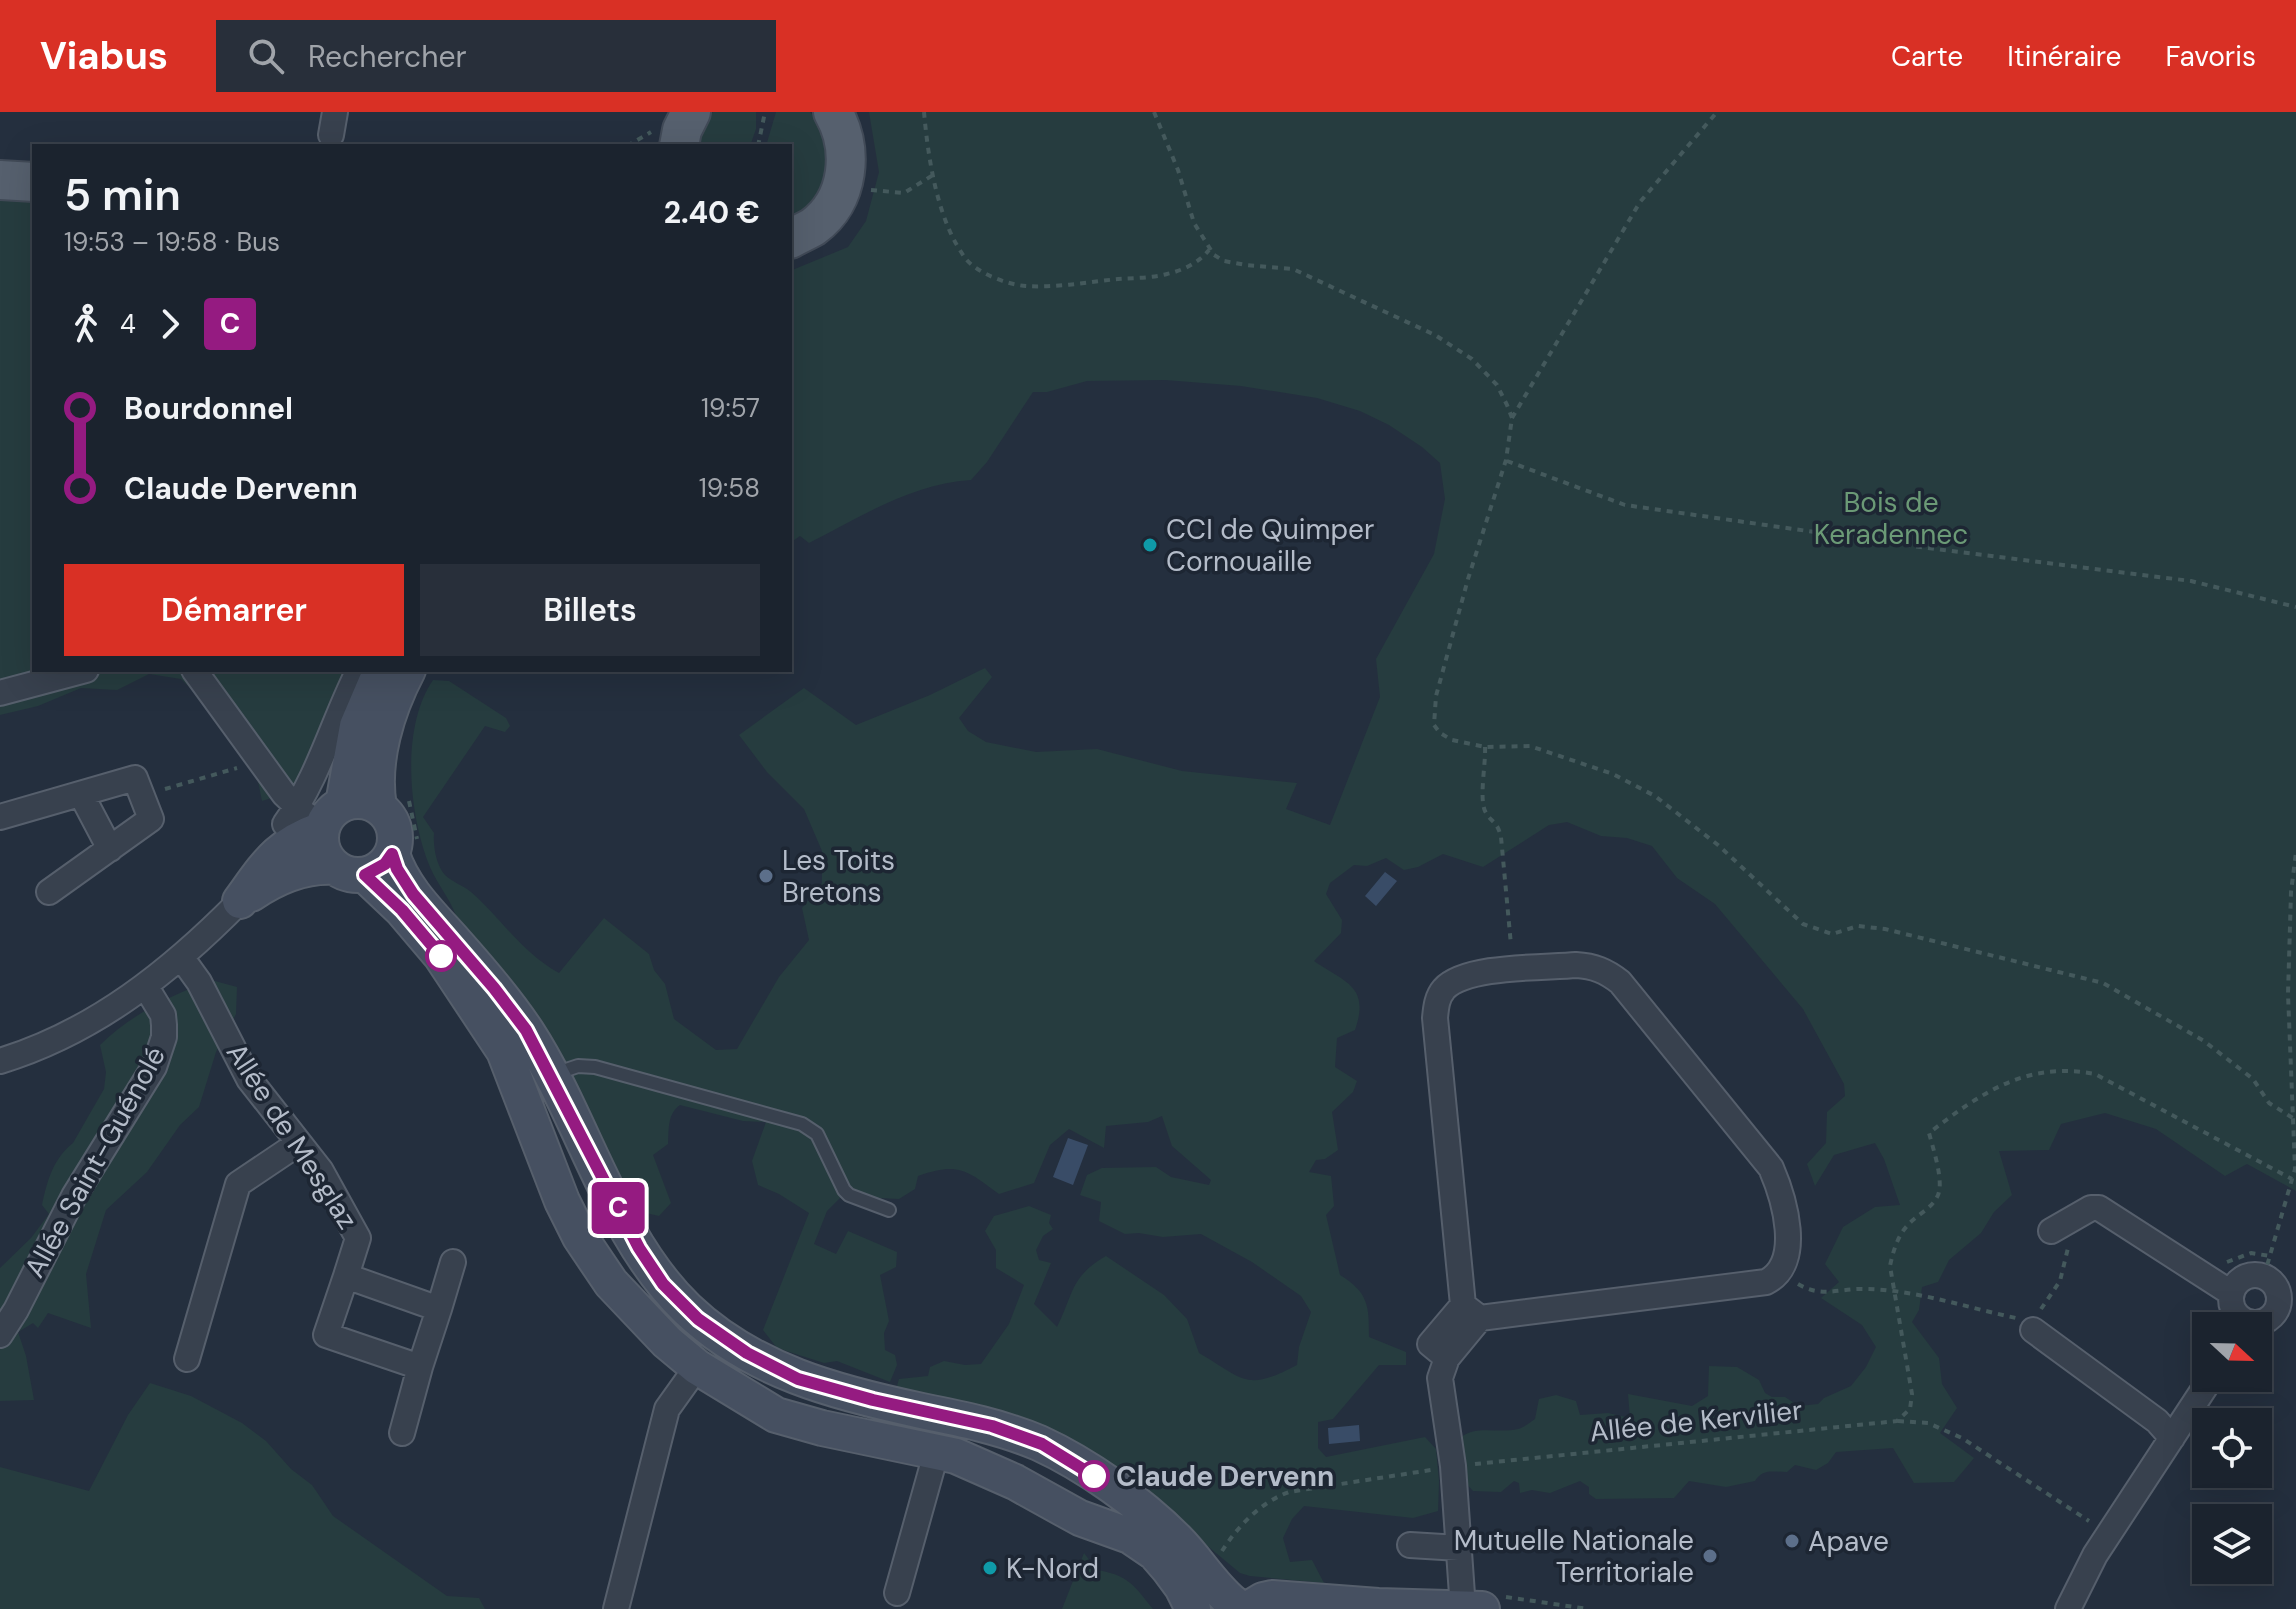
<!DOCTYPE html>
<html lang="fr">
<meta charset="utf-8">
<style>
body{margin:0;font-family:"DM Sans",sans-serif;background:#282f3a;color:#f1f3f6;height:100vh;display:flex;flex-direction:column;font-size:30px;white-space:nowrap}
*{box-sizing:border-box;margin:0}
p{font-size:26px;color:#a0a4aa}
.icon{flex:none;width:44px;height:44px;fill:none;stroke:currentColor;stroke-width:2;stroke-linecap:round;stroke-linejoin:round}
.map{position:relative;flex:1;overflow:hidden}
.panel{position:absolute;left:32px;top:32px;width:760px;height:528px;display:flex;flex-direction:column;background:#1b232e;border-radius:0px;box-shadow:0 8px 32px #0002,0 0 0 2px #39404a}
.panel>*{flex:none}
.badge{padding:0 16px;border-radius:6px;font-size:28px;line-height:52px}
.needle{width:52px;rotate:112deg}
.controls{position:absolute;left:2192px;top:1200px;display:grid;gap:16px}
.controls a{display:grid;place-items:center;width:80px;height:80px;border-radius:0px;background:#1b232e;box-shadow:0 8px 32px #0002,0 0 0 2px #39404a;font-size:40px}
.map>.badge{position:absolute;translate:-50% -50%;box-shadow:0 0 0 4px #fff}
.legs{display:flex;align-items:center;gap:12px;height:88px;padding:0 32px;font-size:26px}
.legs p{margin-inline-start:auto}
.overview{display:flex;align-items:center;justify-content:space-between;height:136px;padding:0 32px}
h1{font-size:44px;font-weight:600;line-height:60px}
.button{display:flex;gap:16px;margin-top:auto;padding:16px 32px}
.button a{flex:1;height:92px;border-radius:0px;background:#d93025;color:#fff;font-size:32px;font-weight:600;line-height:92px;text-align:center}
.button a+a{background:#282f3a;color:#f1f3f6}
ul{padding:0 32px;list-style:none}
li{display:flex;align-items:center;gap:28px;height:80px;font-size:30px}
li i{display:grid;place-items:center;width:12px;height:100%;margin:0 10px;background:currentColor}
li i::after{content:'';width:20px;height:20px;margin:-10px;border:6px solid;border-radius:50%;background:#1b232e}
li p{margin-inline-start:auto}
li:first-child i{background:linear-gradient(#0000 50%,currentColor 0)}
li:last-child i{background:linear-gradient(currentColor 50%,#0000 0)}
header{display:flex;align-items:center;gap:48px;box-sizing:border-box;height:112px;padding:0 40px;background:#d93025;color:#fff}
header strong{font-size:38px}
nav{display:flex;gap:44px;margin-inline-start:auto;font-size:28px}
.search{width:560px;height:72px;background:#282f3a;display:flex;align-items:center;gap:20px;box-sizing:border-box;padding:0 28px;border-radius:0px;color:#a0a4aa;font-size:30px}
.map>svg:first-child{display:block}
</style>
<header>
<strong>Viabus</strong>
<div class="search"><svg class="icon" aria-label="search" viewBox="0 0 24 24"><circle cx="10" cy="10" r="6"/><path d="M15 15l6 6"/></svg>Rechercher</div>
<nav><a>Carte</a><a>Itinéraire</a><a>Favoris</a></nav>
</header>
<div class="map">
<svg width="2296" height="1497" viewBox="0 0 2296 1497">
<rect width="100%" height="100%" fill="#242f3e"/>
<path fill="#263c3f" d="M713,0h43v17l-6,17h-54l11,-28z
M776,0h34c5,7 11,13 14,21 3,6 2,12 3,19 1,30 -10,54 -37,68v-74h-24z
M869,0h1427v1079l-49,-27 -22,12 -69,-47 -51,-16 -44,11 -12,26 -50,1 13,44 -18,17 -13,21 -32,27 -11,22 -16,5 -3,23 -7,12 27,36 3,26 15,24 -17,25 34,25 -20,24 -40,1 -21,-35 -57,4 -8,11 -12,7 -21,-5 -8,7c-14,0 -24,-4 -32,9l-29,6 -37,-6 -15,17 -78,1 -7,-5v-7l-9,-6 -30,12 -18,-3 -12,3 -1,-10 -5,-2 -13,11 -28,-1 -9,-10 -5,-42c15,-15 40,-5 59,-10 6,-1 12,-7 17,-10l4,-20 17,-4 20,6 4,14 28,-2 22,5 -2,-24 64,12 16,-10 1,-30 28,1 22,13 6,13 7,4h13l14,9 19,-2 6,-6 27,-12 15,-19 10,-20 -14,-22 -41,-27 18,-16 -14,-18 18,-37 32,-20 25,-2 -16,-46 -9,-16 -41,12 -19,31 -8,-22 19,-21 1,-31 18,-16 -1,-12 -41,-75 -88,-105 -38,-26 -25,-32 -25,-8 -26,-2 -34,-14 -18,3 -66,42 -40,-13 -25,13 -14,3 -18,-12 -19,8 -13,-1 -24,18 -4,11 16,26 -1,13 -27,28c32,22 56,25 41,69l-18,8 -2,29 22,14 -4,11 -21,20 6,38 -13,9 -9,1 -7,12 22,4 3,30 -8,9 14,60c29,18 29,31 29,62l37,15v13h-27l-46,54 -15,3v26l8,9 99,-20 11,12 3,32 -1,30 -25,7 -109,-12 -12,13 -9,19 7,24 22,-2 12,23 -74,-7 -10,-3 -59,-49 -287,-128 5,-17 29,-3 2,-9 14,-6 21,4 16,-1 28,-40 15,-39 -28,-17v-18l-11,-19 9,-15 35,-10 22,9 -2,8 4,6 -10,7 -7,14 3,10 12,3 -17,41 23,23c17,-34 13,-50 49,-71l58,39 23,24 12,34c46,27 47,39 98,12l2,-18 12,-35 -10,-16 -49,-34 -51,-28 -38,3 -24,-4 -14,1 -26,-13 2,-19 -21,-7 7,-20 15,-7 54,-1 15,10 38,8 2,-5 -39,-34 -10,-30 -14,6 -42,4 -2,22 -35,-19 -19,16 -16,38 -35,11c-33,-24 -40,-32 -81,-18l-3,13 -16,10 -57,-3 -15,15 -13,33 22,10 12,-23 49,21 -1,15 -16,8 9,46 -5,12 1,17 10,5 2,10 -7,17 -53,-21 -13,2 -47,-15 -14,-18 46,-117 -30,-19 -21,-9 -6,-24 14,-39 -23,-1 -63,-16c-13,9 -11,25 -12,39l-15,11 18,48 -12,13 -13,-3 -26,-24 -162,-267c-5,-20 -20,-36 -28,-55 -21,-51 -30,-139 3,-187l16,1 57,37 4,8 -5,6 -20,-6 -62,91 11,16c-1,13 2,32 11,42 7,7 19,11 26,17 31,27 50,60 88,81l45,-55 45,36 5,16 11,14 9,35 42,31 21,-1 42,-72 30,-37 -7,-32 20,-25v-32l-18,-42 -37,-37 -28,-37 65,-47 52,37 74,-30 55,-27 7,9 -33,41 9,13 18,11 50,10 61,-3 85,22 115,12 -11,26 44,16 50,-128 -4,-38 58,-105 11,-55 -5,-36 -18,-16 -33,-22 -29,-14 -43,-13 -76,-12 -76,-6 -78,1 -40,11h-14l-46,70 -16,18c-60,4 -109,36 -162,63l-9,-7 -10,7v-272l58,-24 18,-26 13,-49z
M34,77v481h337l-65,108 -22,16 -22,7 -4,-20 -15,-30 -26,-36 -36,-36 -32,-5 -32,16 -36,-2 -43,18 -38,9v-518z
M211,868l26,7 -1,27 -20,38 -17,55 -19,18 -33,47 -41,38 -20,64 5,54 -43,-15 -10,15 -5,-5 -15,9 8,24 8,44 -34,1v-133l31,-30 18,-24 -7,-9c5,-24 11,-46 31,-62l31,-54 2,-17 -6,-27c31,-31 71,-49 111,-65z
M150,1271l41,13 51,27 24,18 25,28 21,16 21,31 114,80 32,2 6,11h-485v-142l89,24 39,-76z
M1084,1441l13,17c31,5 37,15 56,39h-91z"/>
<path fill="#394c67" d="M1385,760l12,9 -21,25 -11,-10z
M1068,1026l20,7 -15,40 -20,-8z
M1359,1313l1,16 -31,3 -1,-16z"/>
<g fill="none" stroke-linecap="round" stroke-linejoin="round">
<defs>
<path id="lane" d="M554,962l24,-8 17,1 207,57 15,10 27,56 5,5 40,15"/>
<path id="street" d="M331,23l4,-23
M194,558l90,124 21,20 18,11
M0,581l86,-23
M81,682l29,55
M0,705l135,-39 16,41 -102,73
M285,712c34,-47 48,-103 74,-154
M181,845l18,25 50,97 72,92 37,67 -12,38 93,33 -19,58 -94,-32 20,-59
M0,949c95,-29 171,-90 240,-160
M2051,1119l40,-23h8l132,85
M2231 1187a24 24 0 1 1 48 0a24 24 0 1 1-48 0Z
M1463,1193l-28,-287c1,-11 2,-21 9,-29 22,-24 100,-21 132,-24 18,1 30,6 44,17l151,186c13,30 33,95 -5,114l-286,36
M439,1197l14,-47
M2033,1218l124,91 15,17
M0,1223l16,-25 58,-114 80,-129 10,-30v-12l-1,-10 -17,-28
M1447,1246l-17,-14 33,-39 17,13 -33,40 -7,20 13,88 10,143
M187,1247l51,-175 61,-41
M402,1321l18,-66
M1410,1433l49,3
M897,1481l40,-143
M616,1497l51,-200 30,-42
M2068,1497l27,-54 116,-177"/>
<path id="secondary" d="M321 726a37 37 0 1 1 74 0a37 37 0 1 1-74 0Z
M343,692l14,-78 24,-56
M379,695c-8,-46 8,-97 29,-137
M392,742c11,35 39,61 63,88 25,28 51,58 72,90 56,86 85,205 160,277 65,62 150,84 235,102 40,8 79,16 117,32 48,22 101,60 138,97 20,20 35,46 56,63
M365,763l37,35 39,46 63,95 58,150 18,36 31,46 56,59 30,25 79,48 46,13 134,28 59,26 65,36 50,18 25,17 13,15 14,19 11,22
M251,782c25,-17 53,-29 84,-27
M240,789c27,-37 37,-56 82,-72
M1248,1497l15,-9 9,-2 106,8 104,3"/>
<path id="primary" d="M679,34l3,-16 9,-18
M0,68l34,2
M790,127c7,-4 16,-8 23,-12 37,-27 41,-78 20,-115"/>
</defs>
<use href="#lane" stroke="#565f6c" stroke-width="16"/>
<use href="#street" stroke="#565f6c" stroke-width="28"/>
<use href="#secondary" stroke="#565f6c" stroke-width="38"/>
<use href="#primary" stroke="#414a57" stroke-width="42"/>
<path stroke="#44595c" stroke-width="4" stroke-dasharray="6 6" stroke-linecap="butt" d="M924,0c4,45 13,109 42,147 11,14 42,26 60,27 30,2 63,-4 92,-7 16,-1 34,-1 49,-5 17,-4 31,-11 42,-24
M1154,0l24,58 16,53 20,32 10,6 22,4 47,4 142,66 37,24 25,26 10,20 5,13 -6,42 -38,119 -32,117 -2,29 6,8 12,7 33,7 45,-1 83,28 42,22 63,49 85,79 29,10 26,-8 27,3 218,54 101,58 49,38 16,24 27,17
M627,34l24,-14
M758,34l7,-34
M871,78l33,3 29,-18
M1512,306l128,-216 77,-90
M1507,349l118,44 302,43 264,33 105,26
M1485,635c1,16 -6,50 0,64 6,12 12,9 16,26l10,108
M165,677l72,-21
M409,689l8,38
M2227,1150l24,-9 19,3
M2264,1164l31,-107 -7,-175 3,-102 5,-40
M1798,1172c22,13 36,6 60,5 53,-1 106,18 158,29
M2041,1197l19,-28 8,-33
M2214,1199l4,12 -2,3
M2193,1249l13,-20
M1898,1309l30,2 34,15 127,83
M1475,1352l422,-43 13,-12 2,-15 -22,-128c3,-14 7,-29 17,-40 9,-11 25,-17 31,-31 6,-14 -5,-47 -9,-62 52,-40 97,-72 166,-59l197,105
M1222,1439c16,-25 39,-49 67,-59l142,-22
M1506,1485l82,12"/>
<use href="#lane" stroke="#38414e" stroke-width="12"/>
<use href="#street" stroke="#38414e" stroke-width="24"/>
<use href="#secondary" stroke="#465061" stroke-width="34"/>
<use href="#primary" stroke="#56606e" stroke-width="38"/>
</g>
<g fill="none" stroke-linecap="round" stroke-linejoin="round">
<defs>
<path id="line-1" d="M441,844l-39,-46 -37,-35 20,-11 7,-10 5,15 16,25 81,94 32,42 113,218 24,36 35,35 49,34 51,26 75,21 119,26 50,18 52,32"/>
</defs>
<use href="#line-1" stroke="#fff" stroke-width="18"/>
<use href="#line-1" stroke="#951b81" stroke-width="12"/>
</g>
<g fill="#0f9aa8" stroke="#1d2633" stroke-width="3">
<circle cx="1150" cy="433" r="8"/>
<circle cx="990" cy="1456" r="8"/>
</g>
<g fill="#5c6f8a" stroke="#1d2633" stroke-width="3">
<circle cx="766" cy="764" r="8"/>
<circle cx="1792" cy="1429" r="8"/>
<circle cx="1710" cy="1444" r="8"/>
</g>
<g fill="#fff" stroke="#951b81" stroke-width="4">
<circle cx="441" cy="844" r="14"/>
<circle cx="1094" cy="1364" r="14"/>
</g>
<g text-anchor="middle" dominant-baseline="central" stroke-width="7" stroke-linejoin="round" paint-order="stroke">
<g font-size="28" fill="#6b9a76" stroke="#1d2633">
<text x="1891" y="390">Bois de<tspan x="1891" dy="32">Keradennec</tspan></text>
</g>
<g font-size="28" fill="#b4bcc9" stroke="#1d2633" text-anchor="start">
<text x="1166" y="417">CCI de Quimper<tspan x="1166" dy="32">Cornouaille</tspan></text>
<text x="782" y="748">Les Toits<tspan x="782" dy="32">Bretons</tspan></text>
<text x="1694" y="1428" text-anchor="end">Mutuelle Nationale<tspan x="1694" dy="32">Territoriale</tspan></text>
<text x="1808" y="1429">Apave</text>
<text x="1006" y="1456">K-Nord</text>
</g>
<g font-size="28" fill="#b4bcc9" stroke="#1d2633">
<text transform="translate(292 1024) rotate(57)">Allée de Mesglaz</text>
<text transform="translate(95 1050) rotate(-61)">Allée Saint-Guénolé</text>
<text transform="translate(1696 1309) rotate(-6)">Allée de Kervilier</text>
</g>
<g font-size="28" font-weight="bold" fill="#b4bcc9" stroke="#1d2633" text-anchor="start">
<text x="1116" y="1364">Claude Dervenn</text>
</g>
</g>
</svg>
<div class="controls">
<a><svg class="needle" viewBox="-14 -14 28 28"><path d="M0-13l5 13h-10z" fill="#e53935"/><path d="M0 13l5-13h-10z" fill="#a0a4aa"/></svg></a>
<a><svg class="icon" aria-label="locate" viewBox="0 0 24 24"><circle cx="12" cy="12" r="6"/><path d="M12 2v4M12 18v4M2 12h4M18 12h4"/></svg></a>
<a><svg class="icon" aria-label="layers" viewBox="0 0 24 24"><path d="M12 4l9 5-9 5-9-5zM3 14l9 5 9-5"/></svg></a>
</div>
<b class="badge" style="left:618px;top:1096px;background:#951b81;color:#fff">C</b>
<section class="panel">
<div class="overview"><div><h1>5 min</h1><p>19:53 – 19:58 · Bus</p></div><b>2.40 €</b></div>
<div class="legs"><svg class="icon" aria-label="walk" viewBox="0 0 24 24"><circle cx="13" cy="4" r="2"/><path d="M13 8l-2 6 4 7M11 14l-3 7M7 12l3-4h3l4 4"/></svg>4<svg class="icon" aria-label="forward" viewBox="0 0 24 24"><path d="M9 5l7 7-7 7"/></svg><b class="badge" style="background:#951b81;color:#fff">C</b></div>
<ul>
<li><i style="color:#951b81"></i><b>Bourdonnel</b><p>19:57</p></li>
<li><i style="color:#951b81"></i><b>Claude Dervenn</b><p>19:58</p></li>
</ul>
<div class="button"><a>Démarrer</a><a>Billets</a></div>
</section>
</div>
